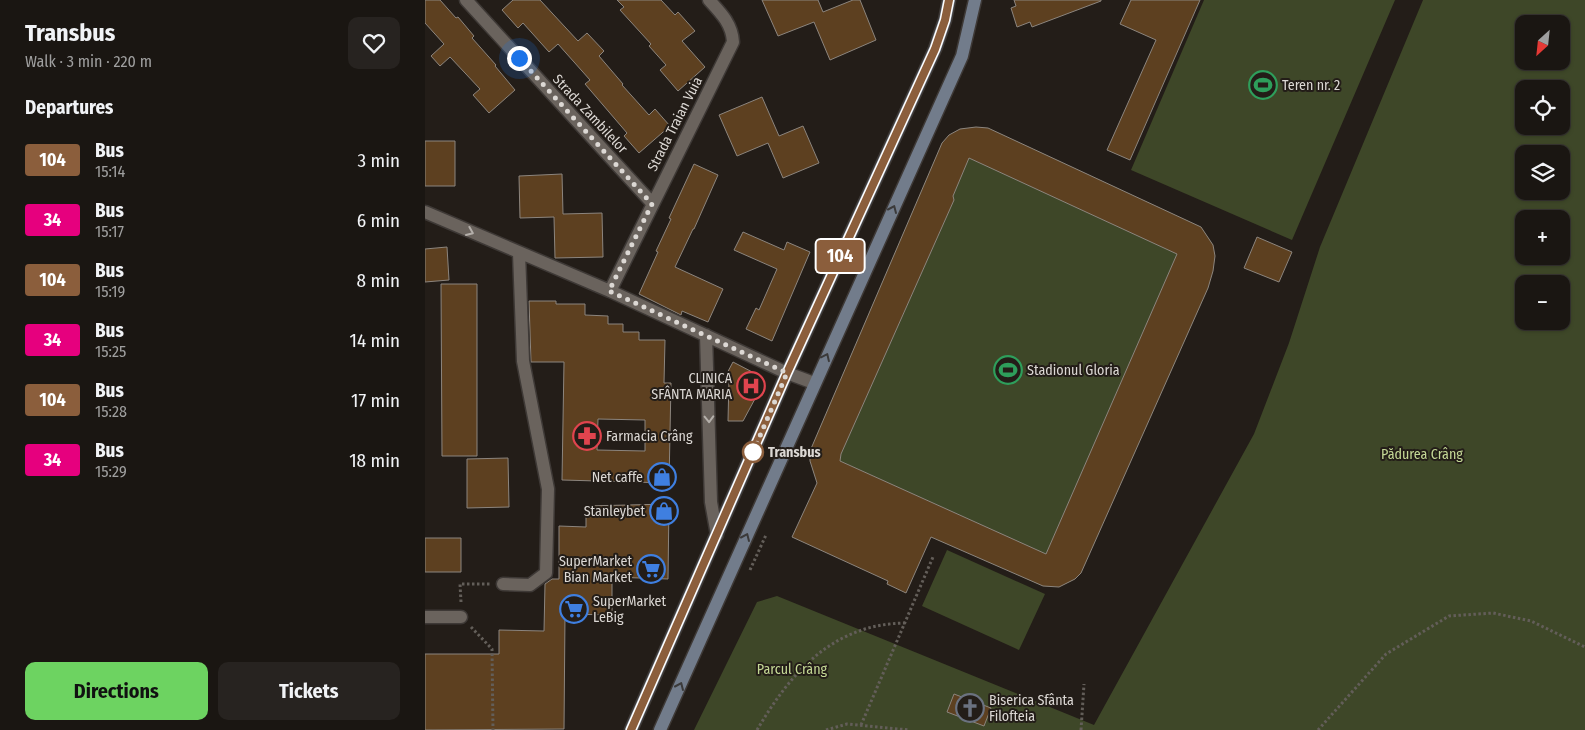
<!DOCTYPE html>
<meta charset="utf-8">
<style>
body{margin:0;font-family:"Fira Sans Condensed",sans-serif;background:#272320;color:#f1f3f6;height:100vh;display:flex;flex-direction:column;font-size:19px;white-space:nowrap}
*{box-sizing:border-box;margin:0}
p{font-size:16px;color:#9f9f9f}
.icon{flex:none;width:28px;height:28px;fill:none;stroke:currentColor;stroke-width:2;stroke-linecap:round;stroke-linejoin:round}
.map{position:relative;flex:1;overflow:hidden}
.side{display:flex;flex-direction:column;background:#1a1612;width:425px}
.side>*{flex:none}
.badge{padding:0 10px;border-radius:4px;font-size:18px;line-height:32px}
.needle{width:32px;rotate:207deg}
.controls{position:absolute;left:1090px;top:15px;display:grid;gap:10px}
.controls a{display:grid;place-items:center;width:55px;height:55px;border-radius:10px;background:#1a1612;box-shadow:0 1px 4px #0004,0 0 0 1px #383532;font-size:25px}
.you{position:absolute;width:25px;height:25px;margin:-12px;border:4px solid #fff;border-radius:50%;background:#1a73e8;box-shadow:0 0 0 8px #1a73e833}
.map>.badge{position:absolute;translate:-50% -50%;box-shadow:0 0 0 2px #fff}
h2{padding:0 25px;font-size:19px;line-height:45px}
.round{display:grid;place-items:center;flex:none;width:52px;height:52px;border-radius:10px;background:#272320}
.summary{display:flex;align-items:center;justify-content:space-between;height:85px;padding:0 25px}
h1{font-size:24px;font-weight:700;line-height:38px}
.button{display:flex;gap:10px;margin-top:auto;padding:10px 25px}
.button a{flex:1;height:58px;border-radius:10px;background:#6dd361;color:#111;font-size:20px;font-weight:700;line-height:58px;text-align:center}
.button a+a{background:#272320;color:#f1f3f6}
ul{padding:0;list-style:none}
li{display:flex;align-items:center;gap:15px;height:60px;padding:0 25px}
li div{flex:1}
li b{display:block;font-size:19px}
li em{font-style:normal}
li .badge{min-width:55px;font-weight:700;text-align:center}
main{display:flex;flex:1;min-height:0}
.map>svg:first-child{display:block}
</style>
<main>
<section class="side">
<div class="summary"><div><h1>Transbus</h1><p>Walk · 3 min · 220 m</p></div><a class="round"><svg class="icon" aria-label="heart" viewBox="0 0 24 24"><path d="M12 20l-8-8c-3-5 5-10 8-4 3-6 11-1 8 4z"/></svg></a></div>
<h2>Departures</h2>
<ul>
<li><span class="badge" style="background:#8b5e3c;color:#fff">104</span><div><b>Bus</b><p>15:14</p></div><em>3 min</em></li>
<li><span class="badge" style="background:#e6007e;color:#fff">34</span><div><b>Bus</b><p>15:17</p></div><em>6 min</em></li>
<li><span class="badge" style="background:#8b5e3c;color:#fff">104</span><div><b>Bus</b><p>15:19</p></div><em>8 min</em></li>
<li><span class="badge" style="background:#e6007e;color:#fff">34</span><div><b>Bus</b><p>15:25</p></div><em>14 min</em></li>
<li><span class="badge" style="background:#8b5e3c;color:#fff">104</span><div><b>Bus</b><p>15:28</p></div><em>17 min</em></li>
<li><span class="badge" style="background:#e6007e;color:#fff">34</span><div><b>Bus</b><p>15:29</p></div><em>18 min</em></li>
</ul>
<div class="button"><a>Directions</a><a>Tickets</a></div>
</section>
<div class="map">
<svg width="1160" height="730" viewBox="0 0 1160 730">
<rect width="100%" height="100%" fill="#231d18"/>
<path fill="#3e4728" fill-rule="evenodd" d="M779,0h191l-103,240 -161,-70z
M998,0h162v730h-891l63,-128 20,-6 317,129 160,-291 35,-91 31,-96zM1099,24h37v37h-37zM1099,89h37v37h-37zM1099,154h37v37h-37zM1099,219h37v37h-37zM1099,284h37v37h-37z
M563,128l213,99 12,18 -5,43 -127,285c-12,12 -21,14 -38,13l-219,-96c-10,-12 -14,-24 -14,-39l132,-308z
M522,550l98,44 -26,56 -97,-44z"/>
<path fill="#5d4020" stroke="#8c857e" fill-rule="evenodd" d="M0,0h15l16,18 2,-1 16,19 -2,2 24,27 -1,1 20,24 -26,23 -16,-18 7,-6 -30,-32 -10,9 -9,-10 13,-12 -19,-21z
M88,0h27l38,41 9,-8 17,18 -5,5 24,28 -1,1 27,30 6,-6 15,17 -31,27 -15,-17 3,-3 -42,-49 5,-4 -32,-36 -9,8 -26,-29 -5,5 -16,-18z
M192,0h44l14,15 3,-3 17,19 -13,10 23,26 -27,24 -18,-21 6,-5 -17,-19 2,-2 -31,-34 4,-3z
M337,0h56l5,12 30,-12h7l16,40 -46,20 -16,-38 -36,14z
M589,0h87v1l-69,26 -2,-5 -13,5 -6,-19 5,-2z
M706,0h69l-70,160 -23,-10 49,-110 -36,-16z
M337,97l17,39 24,-10 16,37 -36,15 -15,-35 -31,13 -18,-41z
M551,127l12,1 213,99 12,18 2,11 -2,15 -5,17 -127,285 -6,6 -16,8 -16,-1 -112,-49 -25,56 -19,-9 1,-3 -96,-44 25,-54 -7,-22v-10l132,-308 7,-8 11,-6zM544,158l208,96 -131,300 -206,-93 1,-7 113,-254 -1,-4z
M0,141h30v45h-30z
M269,164l24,11 -24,54h-1l-18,38 48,22 -15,33 -26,-11 -1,4 -42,-21 19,-42 -2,-1 15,-32 -2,-1z
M137,174l1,40 39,-1 1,44 -48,1 -1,-41 -34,1 -1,-42z
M318,232l41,18 3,-8 23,10 -38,89 -26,-12 10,-21 3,2 18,-41 -43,-19z
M832,237l35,15 -13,30 -35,-14z
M22,247l2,33 -24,2v-33z
M16,284h36v172h-35z
M104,301h27v3h29v11l23,1v8h15v8h16v8h26l-1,43h7l-2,100 -107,-3 2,-118h-33zM173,419l47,1v31l-48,-1z
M308,362l27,14 3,8 -20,37h-15l1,-42 -4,-2z
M83,458l1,49 -42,1v-49z
M244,504l-1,75 -56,-2v38l-47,-1 -1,115 -139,1v-76h74v-24l45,1 1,-47 7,-5h7v-53l27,1v-21z
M0,538h36v34h-36z
M529,694l37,14 -7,18 -37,-14z"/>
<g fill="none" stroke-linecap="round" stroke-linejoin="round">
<defs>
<path id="minor" d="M41,0l186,203
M0,212l185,79 177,82 27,10
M185,291l123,-249c-1,-18 -12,-29 -24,-42
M281,335l5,167 6,33
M78,584l27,1 16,-12 2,-84 -25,-128 -4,-108
M0,617h36"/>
<path id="secondary" d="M206,730l156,-357 148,-324 10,-29 4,-20
M235,730l302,-674 13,-56"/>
</defs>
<use href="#minor" stroke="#3e3936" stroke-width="15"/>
<use href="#secondary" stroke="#3e3936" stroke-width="15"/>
<path stroke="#635e59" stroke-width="3" stroke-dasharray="2.5 2.5" stroke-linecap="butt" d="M325,570l16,-35
M36,602l-1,-18h30
M46,627l21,22 1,81
M436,725l72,-168
M332,730c34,-58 76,-106 148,-107
M401,730l21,-6 62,6
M656,730l3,-46
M893,730l68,-76 63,-38 44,-3 38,8 54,26"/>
<use href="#minor" stroke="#6a635d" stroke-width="12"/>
<use href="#secondary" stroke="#727c8b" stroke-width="12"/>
</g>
<defs><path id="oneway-chevron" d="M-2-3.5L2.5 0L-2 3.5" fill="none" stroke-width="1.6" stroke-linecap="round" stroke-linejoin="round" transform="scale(1.25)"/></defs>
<g stroke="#3b3a3a">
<use href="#oneway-chevron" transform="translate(468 209) rotate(-66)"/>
<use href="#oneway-chevron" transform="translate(401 357) rotate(-65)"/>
<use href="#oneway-chevron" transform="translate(321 537) rotate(-66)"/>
<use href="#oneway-chevron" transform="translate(255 686) rotate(-66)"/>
</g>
<g stroke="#b4afaa">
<use href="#oneway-chevron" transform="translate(45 232) rotate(23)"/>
<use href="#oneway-chevron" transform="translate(284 419) rotate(88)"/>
</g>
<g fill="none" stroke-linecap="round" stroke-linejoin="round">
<defs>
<path id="line" d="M206,730l156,-357 148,-324 10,-29 4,-20"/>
</defs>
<use href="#line" stroke="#fff" stroke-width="11"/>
<use href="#line" stroke="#8b5e3c" stroke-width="8"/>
<path stroke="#dcd8d4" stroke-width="5" stroke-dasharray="0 9" d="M94,58l133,146 -43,87 178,82 -34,79"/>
</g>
<defs>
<symbol id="stadium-ring" viewBox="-11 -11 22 22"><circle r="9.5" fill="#231d18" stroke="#2e9e5b" stroke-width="1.5"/><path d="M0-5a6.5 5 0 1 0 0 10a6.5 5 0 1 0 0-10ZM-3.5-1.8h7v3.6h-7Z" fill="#2e9e5b"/></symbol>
<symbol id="hospital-ring" viewBox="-11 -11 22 22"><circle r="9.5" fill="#231d18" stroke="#e0444e" stroke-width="1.5"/><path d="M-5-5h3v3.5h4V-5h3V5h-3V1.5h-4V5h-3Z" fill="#e0444e"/></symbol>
<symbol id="pharmacy-ring" viewBox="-11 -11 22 22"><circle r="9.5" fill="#231d18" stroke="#e0444e" stroke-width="1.5"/><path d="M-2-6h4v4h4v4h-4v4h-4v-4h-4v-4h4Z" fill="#e0444e"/></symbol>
<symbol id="shop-ring" viewBox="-11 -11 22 22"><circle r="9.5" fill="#231d18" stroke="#3f7fe0" stroke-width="1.5"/><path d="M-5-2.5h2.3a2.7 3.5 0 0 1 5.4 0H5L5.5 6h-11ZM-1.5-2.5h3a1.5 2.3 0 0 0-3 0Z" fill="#3f7fe0"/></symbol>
<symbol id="supermarket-ring" viewBox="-11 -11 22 22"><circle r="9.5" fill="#231d18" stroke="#3f7fe0" stroke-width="1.5"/><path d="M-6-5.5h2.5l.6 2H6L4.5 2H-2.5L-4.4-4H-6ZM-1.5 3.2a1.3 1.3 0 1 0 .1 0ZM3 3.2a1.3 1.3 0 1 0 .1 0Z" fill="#3f7fe0"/></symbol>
<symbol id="church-ring" viewBox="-11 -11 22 22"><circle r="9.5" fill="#231d18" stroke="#6b7280" stroke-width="1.5"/><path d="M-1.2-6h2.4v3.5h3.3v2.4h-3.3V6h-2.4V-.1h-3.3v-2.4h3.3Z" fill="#6b7280"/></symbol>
</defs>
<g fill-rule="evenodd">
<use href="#stadium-ring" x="822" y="69" width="32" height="32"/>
<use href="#stadium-ring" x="567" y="354" width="32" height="32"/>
<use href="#hospital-ring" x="310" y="370" width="32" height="32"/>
<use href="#pharmacy-ring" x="146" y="420" width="32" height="32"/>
<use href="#shop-ring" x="221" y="461" width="32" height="32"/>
<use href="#shop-ring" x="223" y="495" width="32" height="32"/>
<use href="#supermarket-ring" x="210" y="553" width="32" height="32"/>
<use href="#supermarket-ring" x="133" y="593" width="32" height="32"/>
<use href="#church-ring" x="529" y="692" width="32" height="32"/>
</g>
<circle fill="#fff" stroke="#8b5e3c" stroke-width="2.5" cx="328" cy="452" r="10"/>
<g text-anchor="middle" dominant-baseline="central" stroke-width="4" stroke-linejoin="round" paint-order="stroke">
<g font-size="14" fill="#dcd8d4" stroke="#231d18" text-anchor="start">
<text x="857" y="85">Teren nr. 2</text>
<text x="602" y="370">Stadionul Gloria</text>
<text x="307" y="378" text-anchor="end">CLINICA<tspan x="307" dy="16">SFÂNTA MARIA</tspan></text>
<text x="181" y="436">Farmacia Crâng</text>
<text x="218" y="477" text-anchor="end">Net caffe</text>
<text x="220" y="511" text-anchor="end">Stanleybet</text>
<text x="207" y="561" text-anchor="end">SuperMarket<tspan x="207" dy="16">Bian Market</tspan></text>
<text x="168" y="601">SuperMarket<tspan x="168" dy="16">LeBig</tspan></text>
<text x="564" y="700">Biserica Sfânta<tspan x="564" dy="16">Filofteia</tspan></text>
</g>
<g font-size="14" fill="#dcd8d4" stroke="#231d18">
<text transform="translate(165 114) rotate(47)">Strada Zambilelor</text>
<text transform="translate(250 124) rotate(-63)">Strada Traian Vuia</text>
</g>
<g font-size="14" font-weight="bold" fill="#dcd8d4" stroke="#231d18" text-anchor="start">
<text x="343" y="452">Transbus</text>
</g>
<g font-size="14" fill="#c4d895" stroke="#231d18">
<text x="997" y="454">Pădurea Crâng</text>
<text x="367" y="669">Parcul Crâng</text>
</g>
</g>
</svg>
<div class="controls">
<a><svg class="needle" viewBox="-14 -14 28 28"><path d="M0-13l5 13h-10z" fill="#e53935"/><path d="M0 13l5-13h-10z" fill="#9f9f9f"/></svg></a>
<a><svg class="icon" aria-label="locate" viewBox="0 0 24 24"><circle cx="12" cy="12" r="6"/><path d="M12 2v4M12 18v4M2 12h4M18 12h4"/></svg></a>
<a><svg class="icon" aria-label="layers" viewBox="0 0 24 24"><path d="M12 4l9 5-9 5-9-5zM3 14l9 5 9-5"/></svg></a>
<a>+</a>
<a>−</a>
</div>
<div class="you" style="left:94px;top:58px"></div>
<b class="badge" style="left:415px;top:256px;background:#8b5e3c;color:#fff">104</b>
</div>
</main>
